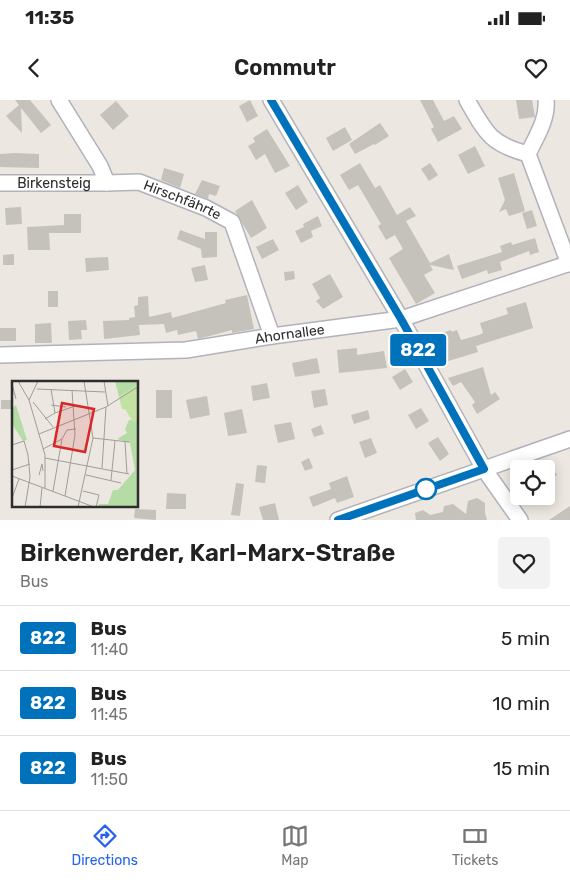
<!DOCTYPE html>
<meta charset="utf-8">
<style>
body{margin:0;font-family:Rubik,sans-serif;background:#f2f2f2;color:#222;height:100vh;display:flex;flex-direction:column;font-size:19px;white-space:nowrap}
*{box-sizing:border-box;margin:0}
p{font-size:16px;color:#767676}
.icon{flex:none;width:28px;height:28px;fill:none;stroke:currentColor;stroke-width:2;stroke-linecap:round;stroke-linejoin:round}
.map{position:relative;height:420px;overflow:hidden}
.drawer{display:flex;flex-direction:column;background:#fff;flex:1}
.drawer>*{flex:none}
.badge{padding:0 10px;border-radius:4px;font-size:18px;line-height:32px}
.buttons{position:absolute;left:510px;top:360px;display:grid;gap:10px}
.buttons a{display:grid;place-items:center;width:45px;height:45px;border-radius:5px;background:#fff;box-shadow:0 2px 12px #0003;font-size:25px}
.map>.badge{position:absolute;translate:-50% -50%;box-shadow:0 0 0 2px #fff}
.round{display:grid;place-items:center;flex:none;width:52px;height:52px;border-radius:5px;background:#f2f2f2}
.summary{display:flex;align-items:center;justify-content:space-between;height:85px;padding:0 20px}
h1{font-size:24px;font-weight:600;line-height:38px}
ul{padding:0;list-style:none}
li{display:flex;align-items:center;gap:15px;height:65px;padding:0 20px;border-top:1px solid #e0e0e0}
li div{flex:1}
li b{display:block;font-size:19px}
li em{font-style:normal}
li .badge{min-width:55px;font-weight:700;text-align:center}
.status{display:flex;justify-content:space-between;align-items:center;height:35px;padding:0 25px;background:#fff;direction:ltr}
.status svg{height:14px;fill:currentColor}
header{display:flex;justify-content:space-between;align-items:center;height:65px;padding:0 20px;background:#fff;font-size:22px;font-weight:600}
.tab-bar{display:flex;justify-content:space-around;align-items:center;height:70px;border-top:1px solid #e0e0e0;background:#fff;font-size:14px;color:#767676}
.tab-bar a{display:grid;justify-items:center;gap:2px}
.tab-bar .active{color:#2563eb}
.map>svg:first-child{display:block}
</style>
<div class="status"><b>11:35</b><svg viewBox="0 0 49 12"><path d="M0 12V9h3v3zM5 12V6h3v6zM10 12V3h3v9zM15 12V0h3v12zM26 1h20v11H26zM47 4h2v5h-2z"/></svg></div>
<header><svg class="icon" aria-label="back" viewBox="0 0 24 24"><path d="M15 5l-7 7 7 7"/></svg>Commutr<svg class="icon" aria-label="heart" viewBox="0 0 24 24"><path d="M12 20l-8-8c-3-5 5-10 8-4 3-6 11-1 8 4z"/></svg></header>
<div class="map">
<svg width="570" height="420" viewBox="0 0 570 420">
<rect width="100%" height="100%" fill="#ece8e1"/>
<path fill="#c5c2bc" d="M15,0h15l21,25 -10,8 -20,-25 1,25 -16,-17 13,-11z
M250,0l8,16 -11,6 -8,-16z
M420,0h13l11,21 10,-5 8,13 -24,13 -7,-13 3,-2z
M516,0h16l3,17 -16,2z
M116,1l13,15 -16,14 -13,-15z
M380,23l9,13 -14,9 -1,-1 -19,10 -6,-10z
M345,27l7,13 -19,11 -7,-13z
M267,29l23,37 -15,7 -10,-19 -9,6 -8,-14 7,-4 -2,-4z
M475,46l10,20 -17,8 -10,-19z
M15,53l24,1v14l-39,-1v-13z
M360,63l15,25 5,-3 17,30 13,-8 6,9 -10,5 24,42 19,-9 5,16 -24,-5 3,5 -9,5 11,18 -19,11 -27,-46 14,-9 -8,-14 -9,5 -8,-14 3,-2 -23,-39 -9,5 -9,-15z
M430,63l8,12 -9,6 -8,-12z
M164,68l20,6 -4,14 -19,-8z
M514,73l11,38 -16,5 -3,-7 -7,3 6,-12 -7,-22z
M202,80l18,6 -4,10 -7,-2 -1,5 -13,-5z
M298,85l10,17 -12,8 -11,-17z
M252,100l15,28 -16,10 -16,-27z
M21,107l1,17 -16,1 -1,-17z
M532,110l5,16 -10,3 -5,-16z
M64,114h17v19h-32l1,17h-22l-1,-23 37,-2z
M318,116l4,10 -11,5 2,6 -12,6 -6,-12 9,-4 -1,-3z
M180,130l25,9v-7h12v25l-15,1 -1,-9 -24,-10z
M535,138l4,14 -9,3 -1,-4 -29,11 2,8 -14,4 -1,-4 -25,9 -5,-13 45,-14 -2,-6 11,-4 1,3z
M273,139l6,11 -17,9 -6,-12z
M14,154v11h-11v-10z
M108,157l1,13 -23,2 -1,-14z
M205,165l3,15 -13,2 -4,-14z
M294,171l1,8 -10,2 -1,-9z
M330,174l13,23 -20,12 -7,-8 4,-3 -8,-14z
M48,191h10v16h-10z
M247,195l7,34 -22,4v-3l-34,9 -2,-8 -18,4 -1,-5 -11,3 -2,-9 -25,1 1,10 -36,4 -1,-18 26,-1v-2l6,-1 -1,-11 4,-1v-8l10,-1 1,21 22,-5 1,6 54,-15 -1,-3z
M526,202l7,26 -57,18 2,6 -36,11 -5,-16 -6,2 -4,-11 24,-8 1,2 5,-2 4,10 18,-5 4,-2 -3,-10 28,-9 -2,-6z
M86,220l1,10h-6l1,9 -13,1 -1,-19z
M51,223l1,20h-17v-19z
M0,228h16v13h-16z
M357,248v7l27,-4 3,17 -48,5 -2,-23z
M317,258l3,15 -25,4 -3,-14z
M483,267l8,28 4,-3 5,7 -23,15 -5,-9 3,-3 -14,-20 -8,4 -5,-8z
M405,269l8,13 -13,8 -8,-13z
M267,283l3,15 -17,3 -2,-15z
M325,289l3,16 -14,3 -3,-17z
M156,290h16v28h-16z
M207,296l3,19 -20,4 -4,-19z
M1,300h13v9h-13z
M421,308l8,13 -13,8 -8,-14z
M242,309l5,24 -19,3 -4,-23z
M368,310l2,9 -16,5 -3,-9z
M291,322l4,17 -17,4 -4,-18z
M321,325l3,9 -10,3 -3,-8z
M438,337l11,17 -9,7 -12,-18z
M371,338l6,15 -12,5 -6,-16z
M309,358l4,10 -8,3 -4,-9z
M546,360l11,15 -11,7z
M257,365l10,1 -2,17 -10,-1z
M347,376l7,21 -17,6 -2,-5 -22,9 -4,-10 22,-8 -2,-6z
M236,383l8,1 -4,32 -9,-1z
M167,393l19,1v15h-20z
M477,398l8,5v10l2,7h-71l-1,-7 8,-3 7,5 13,-3 1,-6 9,-2 13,10 2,-13z
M275,403l4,17h-16l-4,-13z
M570,406v14h-21z
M135,409l21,1v10l-22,-2z"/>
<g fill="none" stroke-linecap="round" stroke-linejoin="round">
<defs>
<g id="minor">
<path id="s1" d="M59,0l41,66 7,17 32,-1 67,26 26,14 40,114"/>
<path d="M271,0l130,219 83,150 36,51"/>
<path d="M467,0c19,33 23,44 61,54l41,110"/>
<path d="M528,54c8,-17 20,-35 18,-54"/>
<path id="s2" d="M0,83h107"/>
<path id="s3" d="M0,255l186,-5 86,-14 129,-17 169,-56"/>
<path d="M338,420l232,-81"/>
</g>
</defs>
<use href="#minor" stroke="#b1b2bb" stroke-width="18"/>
<use href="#minor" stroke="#fff" stroke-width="15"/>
</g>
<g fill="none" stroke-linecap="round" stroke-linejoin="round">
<defs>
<path id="line" d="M271,0l130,219 83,150 -146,51"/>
</defs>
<use href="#line" stroke="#fff" stroke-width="11"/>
<use href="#line" stroke="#0072bc" stroke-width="8"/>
</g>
<circle fill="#fff" stroke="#0072bc" stroke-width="2.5" cx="426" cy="389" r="10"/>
<g text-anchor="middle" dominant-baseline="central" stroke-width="4.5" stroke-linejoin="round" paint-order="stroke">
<g font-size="14" fill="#2d2d2d" stroke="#fff">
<text stroke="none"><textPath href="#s2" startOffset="54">Birkensteig</textPath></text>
<text stroke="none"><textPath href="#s1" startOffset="175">Hirschfährte</textPath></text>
<text stroke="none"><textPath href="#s3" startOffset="291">Ahornallee</textPath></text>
</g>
</g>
<g transform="translate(12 281)">
<rect width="126" height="126" fill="#ece8e1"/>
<path d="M103,0h23v3l-19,13zM4,24l11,35 -4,1 -11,-17v-16zM126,38v88h-40l1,-3h9l5,-14h5l17,-20 -5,-27 -13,-4 10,-6 -2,-4 4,-9z" fill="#b4dca4"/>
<path d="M126,3l1,35 -6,3 -8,-13h-3l-3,-12z" fill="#c3e2a1"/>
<path fill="none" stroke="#a09d99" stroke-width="1" d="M6,0l11,19 16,55v33M92,0l4,25M0,3l4,15M25,8l68,3M17,19l9,-19M21,21l20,25M39,24l15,2M43,32l20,-7M33,38l10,-6 -4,-24M27,53l67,-27 33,-21M81,57l36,4M113,61l2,32M0,64l12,-4 4,14 2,22 -5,30M31,68l19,-10 5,-9 9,-1M33,77l84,16M90,87l4,-61M0,89l18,-6M27,94l3,-11 1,7M74,94l35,8M0,95l82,31M99,99l4,-39M41,110l9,-52M71,110l16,4 -3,12M53,115l10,-61 -3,-45M0,117l7,-19M28,126l2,-19M66,126l15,-69 -9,-57"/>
<path fill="#d62828" fill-opacity="0.15" stroke="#d62828" stroke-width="2.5" d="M50,22l32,6 -9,43 -31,-6z"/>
<rect width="126" height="126" fill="none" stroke="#2d2d2d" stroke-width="2.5"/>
</g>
</svg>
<div class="buttons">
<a><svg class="icon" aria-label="locate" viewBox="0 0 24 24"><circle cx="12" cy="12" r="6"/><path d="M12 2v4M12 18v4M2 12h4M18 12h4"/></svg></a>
</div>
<b class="badge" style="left:418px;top:250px;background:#0072bc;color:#fff">822</b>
</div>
<section class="drawer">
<div class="summary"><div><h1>Birkenwerder, Karl-Marx-Straße</h1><p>Bus</p></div><a class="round"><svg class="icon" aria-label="heart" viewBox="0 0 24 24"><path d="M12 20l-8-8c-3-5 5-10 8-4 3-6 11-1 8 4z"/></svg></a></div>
<ul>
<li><span class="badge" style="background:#0072bc;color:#fff">822</span><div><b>Bus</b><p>11:40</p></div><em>5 min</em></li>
<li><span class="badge" style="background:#0072bc;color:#fff">822</span><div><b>Bus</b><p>11:45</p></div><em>10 min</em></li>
<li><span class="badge" style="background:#0072bc;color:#fff">822</span><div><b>Bus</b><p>11:50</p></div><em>15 min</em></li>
</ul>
</section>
<nav class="tab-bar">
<a class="active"><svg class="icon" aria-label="directions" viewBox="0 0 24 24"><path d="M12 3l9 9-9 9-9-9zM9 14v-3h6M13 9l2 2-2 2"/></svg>Directions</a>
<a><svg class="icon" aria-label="map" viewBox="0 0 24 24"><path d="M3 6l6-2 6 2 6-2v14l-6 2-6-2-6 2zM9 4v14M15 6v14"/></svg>Map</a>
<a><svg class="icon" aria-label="tickets" viewBox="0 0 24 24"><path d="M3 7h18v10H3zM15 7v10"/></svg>Tickets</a>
</nav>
